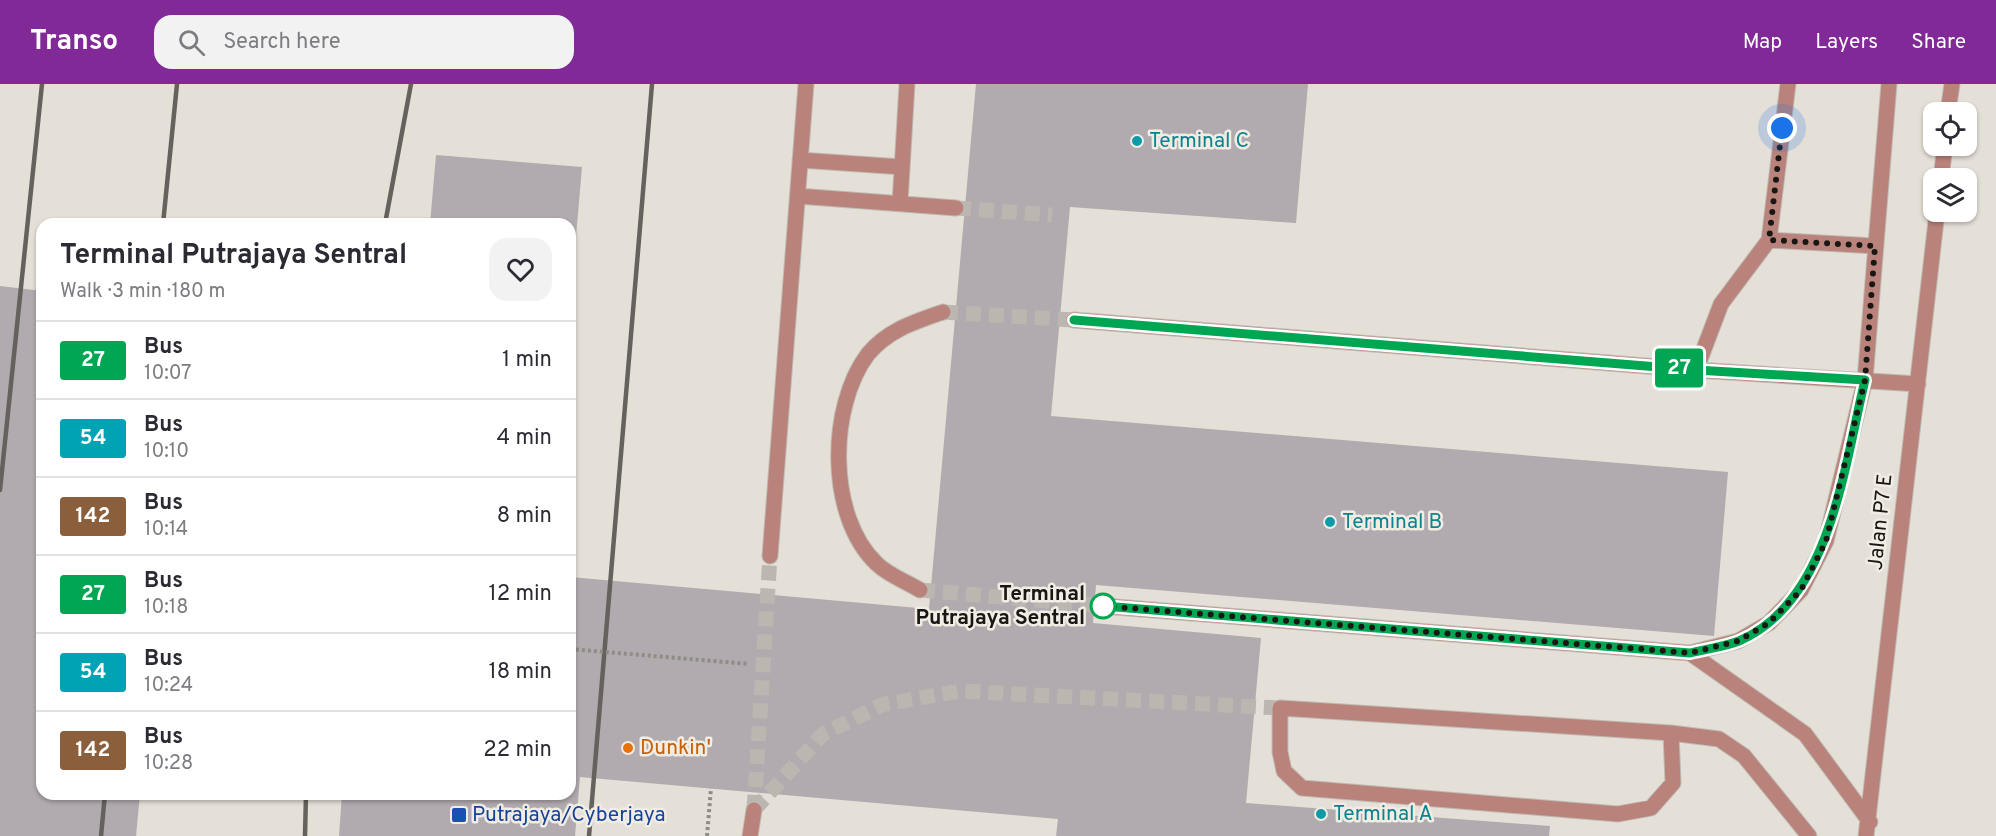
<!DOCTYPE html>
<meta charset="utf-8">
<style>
body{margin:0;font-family:Overpass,sans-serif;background:#f2f2f3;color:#2b2b33;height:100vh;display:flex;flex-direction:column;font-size:22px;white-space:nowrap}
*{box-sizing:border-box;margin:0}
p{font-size:20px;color:#7c7c81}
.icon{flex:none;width:33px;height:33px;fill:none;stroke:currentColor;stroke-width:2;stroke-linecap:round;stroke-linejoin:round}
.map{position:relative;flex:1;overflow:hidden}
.sheet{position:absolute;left:36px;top:134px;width:540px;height:582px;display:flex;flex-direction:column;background:#fff;border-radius:18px;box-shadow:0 2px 4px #0004}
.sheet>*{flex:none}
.badge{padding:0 12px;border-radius:4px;font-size:21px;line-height:39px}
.buttons{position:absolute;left:1923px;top:18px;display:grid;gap:12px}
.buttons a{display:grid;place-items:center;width:54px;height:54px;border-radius:12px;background:#fff;box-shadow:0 2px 4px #0004;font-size:30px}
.you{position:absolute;width:30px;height:30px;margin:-15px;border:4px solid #fff;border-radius:50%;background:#1a73e8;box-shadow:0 0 0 9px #1a73e833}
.map>.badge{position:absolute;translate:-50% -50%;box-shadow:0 0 0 3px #fff}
.round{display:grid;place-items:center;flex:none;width:63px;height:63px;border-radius:18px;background:#f2f2f3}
.summary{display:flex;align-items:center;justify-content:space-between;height:102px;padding:0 24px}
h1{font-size:28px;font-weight:700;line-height:45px}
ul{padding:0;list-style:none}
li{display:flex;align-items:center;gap:18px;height:78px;padding:0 24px;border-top:2px solid #e1e1e2}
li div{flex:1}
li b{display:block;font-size:22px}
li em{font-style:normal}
li .badge{min-width:66px;font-weight:700;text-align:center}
header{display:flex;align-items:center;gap:36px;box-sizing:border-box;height:84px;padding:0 30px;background:#802997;color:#fff}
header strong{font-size:28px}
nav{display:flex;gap:33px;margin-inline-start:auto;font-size:21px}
.search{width:420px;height:54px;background:#f2f2f3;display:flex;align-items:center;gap:15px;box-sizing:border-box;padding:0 21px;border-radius:18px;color:#7c7c81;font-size:22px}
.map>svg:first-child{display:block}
</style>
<header>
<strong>Transo</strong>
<div class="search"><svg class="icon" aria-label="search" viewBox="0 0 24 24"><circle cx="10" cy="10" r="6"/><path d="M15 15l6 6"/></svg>Search here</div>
<nav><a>Map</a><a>Layers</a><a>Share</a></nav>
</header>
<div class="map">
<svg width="1996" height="752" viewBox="0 0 1996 752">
<rect width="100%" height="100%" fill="#e4dfd7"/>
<path fill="#b1aaaf" d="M976,0h332l-12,139 -226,-16 -19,209 677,56 -14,164 -618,-51 -3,38 168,15 -15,165 304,23 -1,10h-493l2,-17 -478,-42 -5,59h-236l3,-42h228v-217l359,32z
M436,71l146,12 -10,116 -2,-59h-140z
M0,202l42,5v503h98l-4,42h-136z"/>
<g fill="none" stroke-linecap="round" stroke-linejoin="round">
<path stroke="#bbb7b0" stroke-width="15" stroke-dasharray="15 8" stroke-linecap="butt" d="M956,124l96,7
M943,228l131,8
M920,506l183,16
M754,726l69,-76 61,-30 77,-13 319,17
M754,726l16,-254"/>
<defs>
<path id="minor" d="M1948,28l4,-28
M800,76l102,7
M1941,94l4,-32
M798,112l158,12
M900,119l7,-119
M1769,156l106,6
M1074,236l622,50 222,14
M1696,286l25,-66 48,-64 19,-156
M770,472l36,-472
M920,506c-13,-8 -32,-15 -43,-26 -50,-47 -49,-157 -9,-210 20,-24 46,-32 75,-42
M1103,522l587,47 115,81 65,88
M1690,569l48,-12 31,-18 32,-33 25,-49 39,-161 24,-296
M1671,649l2,50 -22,25 -33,6 -316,-26 -18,-17 -4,-19v-44l391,25 48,6 25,17 65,80
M750,752l4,-26
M1866,752l71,-624"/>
</defs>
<use href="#minor" stroke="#bfbbb4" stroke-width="17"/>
<path stroke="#8f8c86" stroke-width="4" stroke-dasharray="3 3" stroke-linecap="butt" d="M707,752l4,-48"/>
<use href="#minor" stroke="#b9837b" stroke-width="15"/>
<path stroke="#65625d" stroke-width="4.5" d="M163,140l14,-140
M385,140l26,-140
M0,406l42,-406
M101,752l4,-42
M305,752l1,-42
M589,752l63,-752"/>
<path stroke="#8f8c86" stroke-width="4" stroke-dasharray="3 3" stroke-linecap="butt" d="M570,565l179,15"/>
</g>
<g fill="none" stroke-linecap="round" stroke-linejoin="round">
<defs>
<path id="line" d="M1074,236l622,50 169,10c-21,87 -35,222 -126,261 -15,6 -34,8 -49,12l-587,-47"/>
</defs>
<use href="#line" stroke="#fff" stroke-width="14"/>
<use href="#line" stroke="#00a651" stroke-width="9"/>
<path stroke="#191714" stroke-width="6" stroke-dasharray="0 10.8" d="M1103,522l587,47 48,-12 31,-18 32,-33 25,-49 39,-161 10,-134 -106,-6 13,-112"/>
</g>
<g fill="#0f9aa8" stroke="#f1ece4" stroke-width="2">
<circle cx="1137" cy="57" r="6"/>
<circle cx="1330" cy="438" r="6"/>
<circle cx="1321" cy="730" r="6"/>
</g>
<circle fill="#fff" stroke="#00a651" stroke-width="3" cx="1103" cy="522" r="12"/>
<circle fill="#e8710a" stroke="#f1ece4" stroke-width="2" cx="628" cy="664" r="6"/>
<rect fill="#1a4fb4" stroke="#f1ece4" stroke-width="2" x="451" y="723" width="16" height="16" rx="3"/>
<g text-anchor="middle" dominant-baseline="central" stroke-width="5" stroke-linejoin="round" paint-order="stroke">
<g font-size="21" fill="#0d838f" stroke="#f1ece4" text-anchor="start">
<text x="1149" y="57">Terminal C</text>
<text x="1342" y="438">Terminal B</text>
<text x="1333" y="730">Terminal A</text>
</g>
<g font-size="21" fill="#191714" stroke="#f1ece4">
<text transform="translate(1881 438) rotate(-84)">Jalan P7 E</text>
</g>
<g font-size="21" font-weight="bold" fill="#191714" stroke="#f1ece4" text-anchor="end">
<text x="1085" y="510">Terminal<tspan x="1085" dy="24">Putrajaya Sentral</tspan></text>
</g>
<g font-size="21" fill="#c56008" stroke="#f1ece4" text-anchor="start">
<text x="640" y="664">Dunkin'</text>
</g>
<g font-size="21" fill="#164399" stroke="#f1ece4" text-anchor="start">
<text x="472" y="731">Putrajaya/Cyberjaya</text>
</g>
</g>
</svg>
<div class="buttons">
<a><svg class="icon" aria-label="locate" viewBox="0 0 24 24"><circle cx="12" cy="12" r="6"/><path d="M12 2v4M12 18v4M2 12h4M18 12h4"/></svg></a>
<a><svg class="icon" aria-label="layers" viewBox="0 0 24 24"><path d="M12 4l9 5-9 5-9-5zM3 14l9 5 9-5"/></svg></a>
</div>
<div class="you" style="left:1782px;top:44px"></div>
<b class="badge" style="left:1679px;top:284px;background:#00a651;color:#fff">27</b>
<section class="sheet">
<div class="summary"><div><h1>Terminal Putrajaya Sentral</h1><p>Walk · 3 min · 180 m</p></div><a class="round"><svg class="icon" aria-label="heart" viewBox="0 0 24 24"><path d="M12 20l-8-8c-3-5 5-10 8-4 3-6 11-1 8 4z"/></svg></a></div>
<ul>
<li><span class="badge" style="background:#00a651;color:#fff">27</span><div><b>Bus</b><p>10:07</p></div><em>1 min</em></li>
<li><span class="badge" style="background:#00a3b4;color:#fff">54</span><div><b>Bus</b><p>10:10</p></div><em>4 min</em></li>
<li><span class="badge" style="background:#8b5e3c;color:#fff">142</span><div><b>Bus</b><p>10:14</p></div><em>8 min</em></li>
<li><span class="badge" style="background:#00a651;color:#fff">27</span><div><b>Bus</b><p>10:18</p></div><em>12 min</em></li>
<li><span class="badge" style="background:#00a3b4;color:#fff">54</span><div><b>Bus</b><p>10:24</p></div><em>18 min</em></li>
<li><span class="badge" style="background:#8b5e3c;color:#fff">142</span><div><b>Bus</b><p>10:28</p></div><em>22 min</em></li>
</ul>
</section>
</div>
